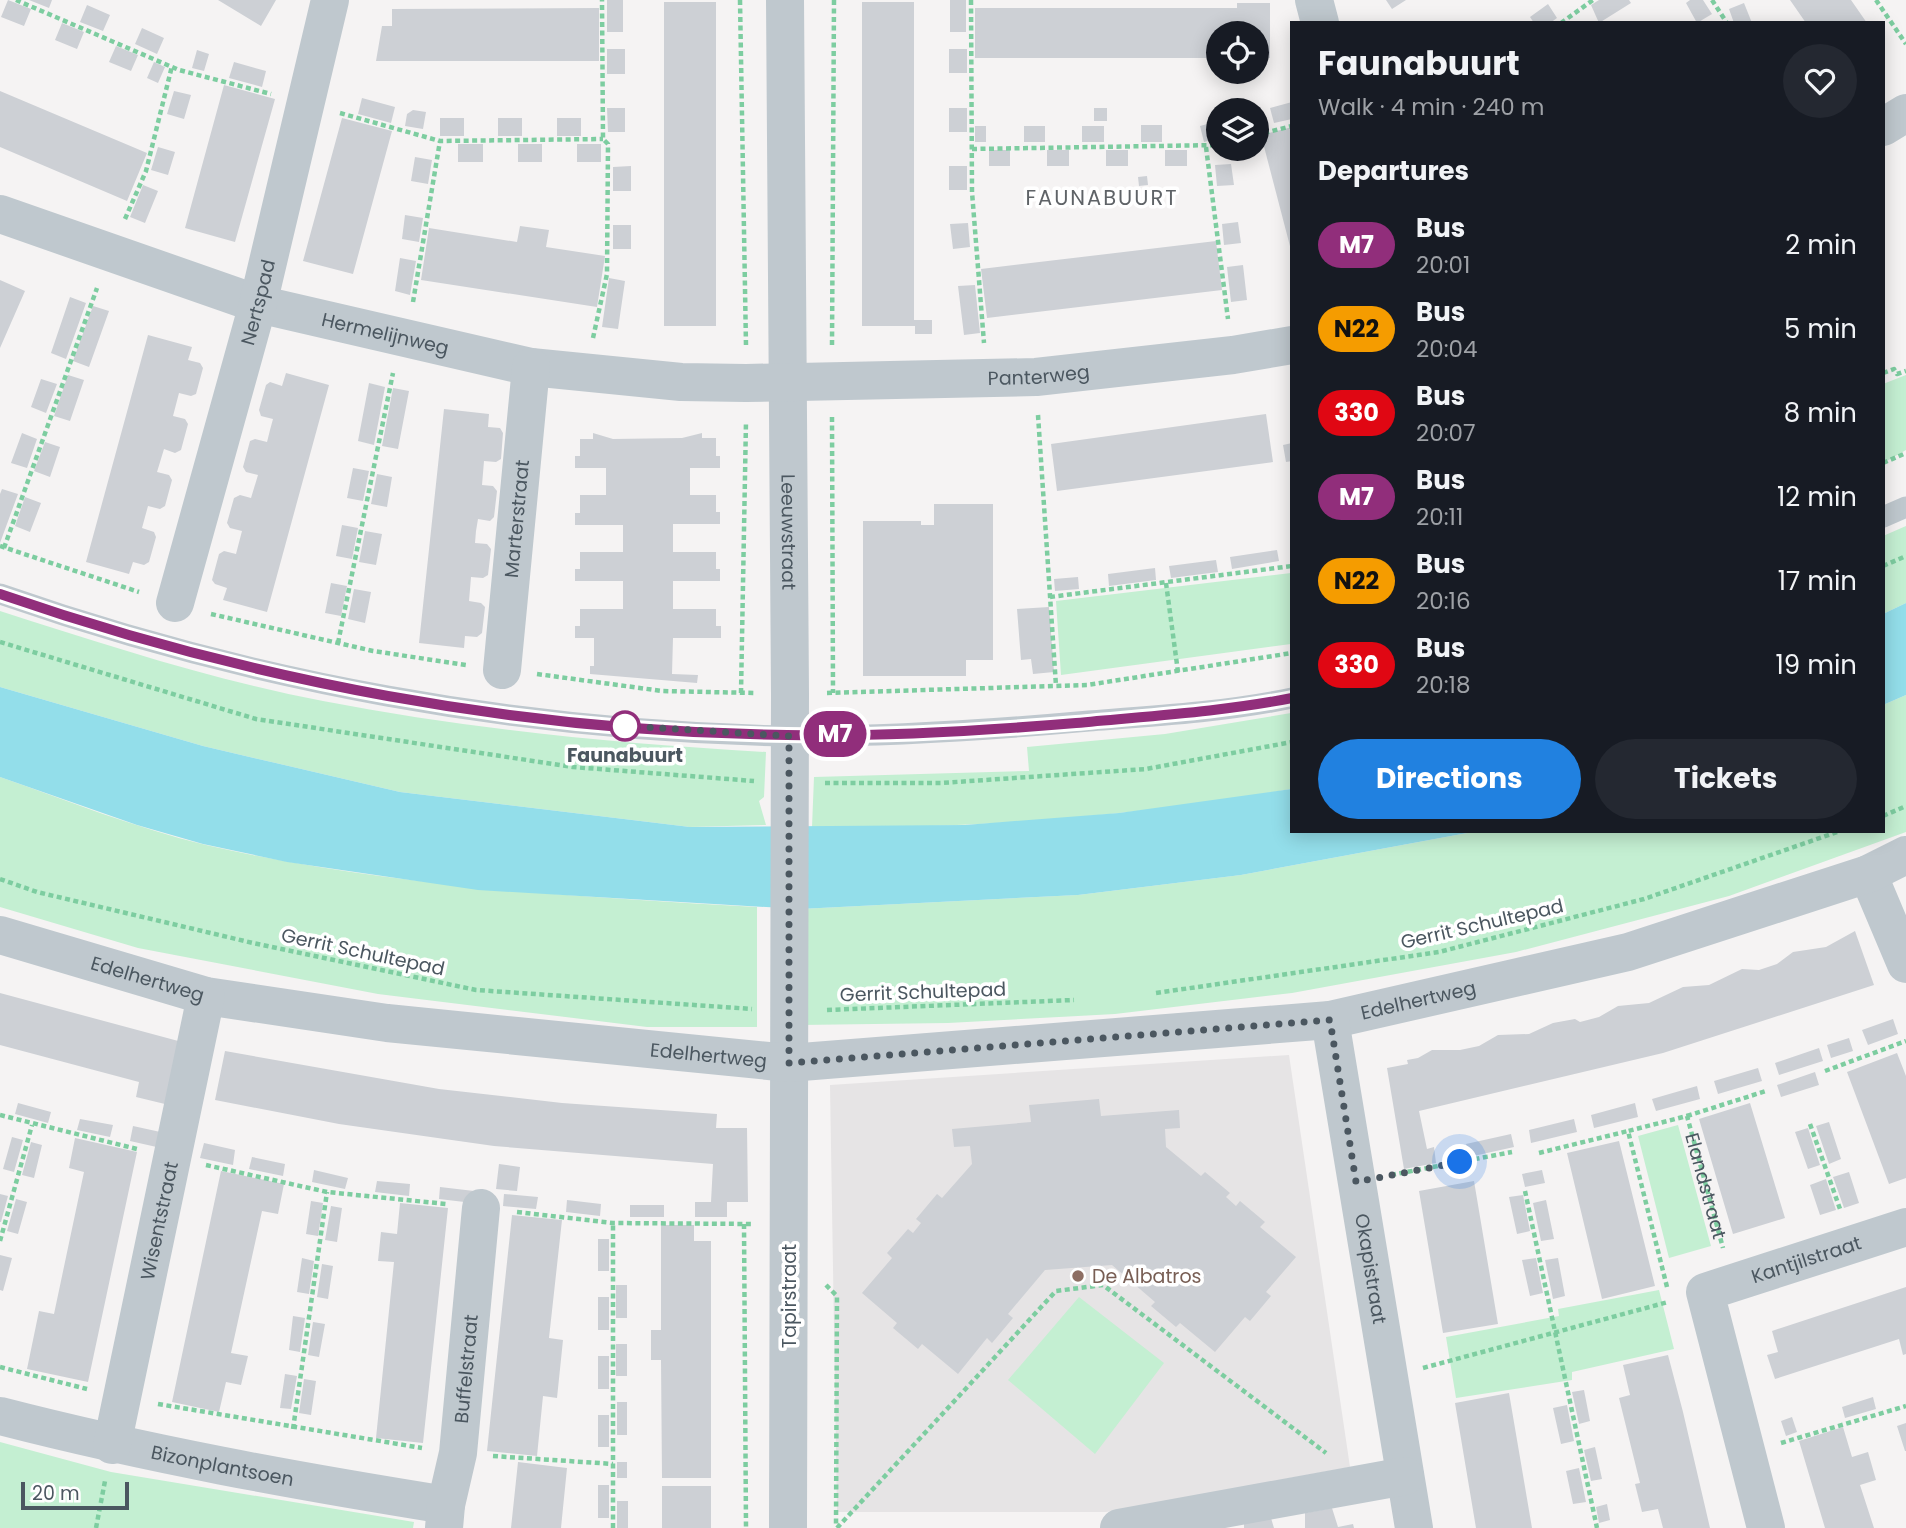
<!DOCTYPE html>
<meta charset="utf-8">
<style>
body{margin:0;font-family:Poppins,sans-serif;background:#242831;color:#f1f3f6;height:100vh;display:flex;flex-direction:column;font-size:26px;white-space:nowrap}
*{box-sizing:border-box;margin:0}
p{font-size:23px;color:#9ea1a6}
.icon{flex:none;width:38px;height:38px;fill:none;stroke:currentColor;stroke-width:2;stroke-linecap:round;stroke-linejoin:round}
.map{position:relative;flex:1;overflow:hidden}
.drawer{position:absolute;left:1290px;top:21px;width:595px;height:812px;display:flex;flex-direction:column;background:#171b24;border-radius:0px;box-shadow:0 4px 18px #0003}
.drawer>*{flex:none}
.badge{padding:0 14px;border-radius:23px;font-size:24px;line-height:46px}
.controls{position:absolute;left:1206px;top:21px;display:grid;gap:14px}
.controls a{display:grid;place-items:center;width:63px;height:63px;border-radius:50%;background:#171b24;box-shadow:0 4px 18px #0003;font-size:35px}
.scale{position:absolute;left:21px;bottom:18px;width:108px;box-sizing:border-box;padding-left:7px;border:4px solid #4b5760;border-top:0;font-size:19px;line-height:24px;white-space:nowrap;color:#4b5760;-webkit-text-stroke:5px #fff;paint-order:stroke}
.you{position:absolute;width:35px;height:35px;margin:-18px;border:5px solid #fff;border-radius:50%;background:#1a73e8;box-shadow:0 0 0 10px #1a73e833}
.map>.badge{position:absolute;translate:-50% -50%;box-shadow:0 0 0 4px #fff}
h2{padding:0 28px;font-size:26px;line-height:63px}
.round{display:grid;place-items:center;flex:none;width:74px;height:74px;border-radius:37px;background:#242831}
.headline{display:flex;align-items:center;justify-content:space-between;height:119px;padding:0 28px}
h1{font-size:33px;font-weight:700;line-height:52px}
.button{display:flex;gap:14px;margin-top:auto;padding:14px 28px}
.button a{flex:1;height:80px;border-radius:42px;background:#2181e0;color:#fff;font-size:28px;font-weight:700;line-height:80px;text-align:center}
.button a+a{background:#242831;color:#f1f3f6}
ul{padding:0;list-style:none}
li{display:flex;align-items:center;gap:21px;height:84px;padding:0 28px}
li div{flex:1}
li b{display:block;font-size:26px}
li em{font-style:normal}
li .badge{min-width:77px;font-weight:700;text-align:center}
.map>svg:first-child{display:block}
</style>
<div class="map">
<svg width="1906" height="1528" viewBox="0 0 1906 1528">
<rect width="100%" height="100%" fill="#f5f3f3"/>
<path fill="#e6e4e5" d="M1289,1055l61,412 -244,45h-269l-7,-427z"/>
<path fill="#c4efd2" d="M1906,375v75l-23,13v-79z
M1906,526v77l-23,11v-78z
M1291,573v71l-230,31 -5,-74z
M0,611c106,34 213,69 323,90 146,28 294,43 443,51l-2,45 -5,4 7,24 -76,2 -290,-35 -197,-46 -203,-59z
M1906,695v137l-177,64 -213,56 -224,41 -177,21 -167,9 -148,2v-116l278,-14 163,-20 237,-44h405v-126z
M1291,713v76c-157,28 -319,40 -479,38l2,-50 215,-6 -2,-24 138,-13z
M0,777c68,24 136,51 206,68 182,42 366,51 551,62v120h-110l-269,-33 -240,-46 -138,-41z
M1678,1125l33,121 -42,12 -31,-122z
M1659,1290l15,59 -102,23v8l-116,18 -10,-61 113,-21 -1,-7z
M1079,1297l85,66 -69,91 -87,-74z
M0,1442l111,30 303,50 -1,6h-413z"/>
<path fill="#93deea" d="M1906,603v92l-23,10v-91z
M0,687l203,59 197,46 290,35 275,-2 154,-12 172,-24 1,42h186l-237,44 -163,20 -278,14 -322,-19 -191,-28 -84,-18 -66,-19 -137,-48z"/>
<path fill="#cdd0d5" d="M8,0l23,9 -7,17 -23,-9z
M29,0h23l-3,8z
M218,0h58l-15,26z
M607,0h16v32h-16z
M950,0h16v32h-16z
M1386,0h20l-14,9z
M1599,0h30l2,3 -32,20 -8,-18z
M1690,0h13l9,14 -15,9 -11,-20z
M1790,0h61l16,23h-61z
M664,2h52v324h-52z
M862,2h52v318h18v14h-17v-8h-53z
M1237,3h33v55h-14v-25h-38v25h-243v-50h262z
M1744,3l8,20h-18l-5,-14z
M1548,4l9,14 -7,5h-16l-4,-6z
M87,5l23,10 -7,16 -23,-9z
M599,8v53h-223l6,-35h10v-17z
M62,23l22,9 -7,17 -22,-9z
M142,28l22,10 -7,16 -22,-10z
M116,46l22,9 -7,16 -22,-9z
M607,49h18v25h-18z
M949,49h18v24h-18z
M197,50l12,4 -5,17 -12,-3z
M154,62l11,5 -7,16 -11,-5z
M234,62l32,9 -4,16 -33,-9z
M224,85l51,14 -40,143 -50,-14z
M0,91l147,62 -20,48 -127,-54z
M174,91l17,4 -7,24 -17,-5z
M362,98l33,9 -4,16 -33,-9z
M1292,102v17l-18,4 -4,-15z
M607,108h18v24h-17z
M949,108h18v24h-18z
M1094,108h13v13h-13z
M413,110l13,2 -3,17 -18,-3 2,-12z
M342,118l50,13 -39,143 -50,-13z
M440,118h24v18h-24z
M498,118h24v18h-24z
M557,118h24v18h-24z
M1218,121v17l-14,4 -4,-16z
M1141,125h21v17h-21z
M975,126h11v16h-11z
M1024,126h21v16h-21z
M1082,126h22v16h-22z
M1292,127v122l-1,1 -30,-115z
M458,144h25v18h-25z
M518,144h24v18h-24z
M577,144h24v18h-24z
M158,147l17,5 -7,23 -17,-5z
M989,150h21v16h-21z
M1047,150h22v16h-22z
M1106,150h22v16h-22z
M1165,150h22v16h-22z
M415,157l17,3 -4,24 -17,-3z
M1231,164l3,21 -17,1 -2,-21z
M631,166v25h-18v-24z
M949,166h18v24h-18z
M1147,176l1,9 -9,1 -1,-9z
M143,185l15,6 -13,32 -15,-6z
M405,215l18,3 -4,24 -17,-3z
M1238,222l3,21 -17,2 -2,-21z
M968,223l2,24 -17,2 -3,-25z
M613,225h18v24h-18z
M520,226l29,4 -3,17 59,9 -8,51 -176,-27 8,-52 88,14z
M1216,241l6,49 -235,28 -6,-49z
M400,258l16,3 -6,34 -15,-4z
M1243,265l4,35 -16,2 -4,-35z
M609,278l16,3 -7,48 -16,-2z
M0,280l25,11 -25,57z
M975,285l5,48 -16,2 -6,-49z
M70,297l16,6 -20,56 -15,-6z
M93,306l16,5 -20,56 -16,-6z
M148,335l44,12 -4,13 12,3 3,5 -7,26 -5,2 -12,-3 -6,23 12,3 3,5 -7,26 -6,3 -11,-4 -7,23 12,3 3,5 -7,26 -5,3 -12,-3 -6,22 12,4 2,5 -7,25 -5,3 -11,-3 -4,12 -43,-12z
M286,373l43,12 -62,227 -44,-12 4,-12 -12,-4 -3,-4 7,-26 5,-3 12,3 6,-23 -12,-3 -3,-5 7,-25 6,-3 11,3 7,-23 -12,-3 -3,-5 7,-26 5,-2 12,3 3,-12 3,-11 -12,-3 -2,-6 7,-25 4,-3 12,4z
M68,375l16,5 -14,41 -16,-5z
M41,379l16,5 -11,29 -15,-6z
M369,383l16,4 -11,58 -16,-4z
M393,388l16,3 -11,58 -16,-3z
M444,409l45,5 -1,13 12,1 3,5 -2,26 -5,3 -12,-1 -2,24 11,1 4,5 -3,26 -4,4 -12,-2 -2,12 -1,12 12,1 4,5 -3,26 -5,3 -12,-1 -2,24 12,2 4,4 -3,26 -5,4 -12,-1 -1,12 -45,-5z
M1266,414l7,48 -216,29 -6,-47z
M22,433l15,6 -10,29 -16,-5z
M593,433l20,6 69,-1 20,-5v5h14v18h4v12h-30v27h26v17h4v12h-47v28h43v17h4v12h-47v28h43v17h5v12h-48l-1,36 26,1 -1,8 -107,-9v-8h4v-28h-19v-12h5v-17h43v-28h-48v-12h5v-17h43v-27h-48v-12h5v-18h26v-27h-31v-12h5v-17h13z
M45,442l15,5 -10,30 -16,-6z
M1292,443v18l-6,1 -3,-17z
M353,468l16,3 -6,30 -16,-3z
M377,474l15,3 -5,30 -16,-3z
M2,489l16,5 -18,49v-49z
M25,497l16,6 -11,29 -15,-6z
M934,504h59v156h-27v16h-103v-155h58v4h13z
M342,525l16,3 -6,31 -16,-3z
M365,531l17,3 -6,31 -17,-3z
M1277,550l2,11 -47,8 -2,-12z
M1216,560l2,12 -47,6 -2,-12z
M1155,568l1,12 -47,6 -1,-12z
M1078,577l1,12 -24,2 -1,-12z
M331,583l16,3 -6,30 -16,-3z
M354,589l17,3 -6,31 -17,-4z
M1049,607l5,65 -21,2 -2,-15 -10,1 -4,-51z
M1855,931l19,54 -211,68 -244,58 8,38 7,-2 2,16 -32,6 -17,-101 21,-4 -1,-4 11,-2 14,-8h28l19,-4 19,-11 31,-1 24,-11 22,-4 5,3 19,-5 19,-11 31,-3 34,-16 26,-2 33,-16 17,1 18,-6 16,-12 33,-5z
M0,993l182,49 -13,63 -33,-8 3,-15 -139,-37z
M1893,1019l5,15 -30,11 -6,-15z
M1849,1038l4,13 -22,7 -4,-13z
M1819,1048l4,13 -44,14 -4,-12z
M225,1051l214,38 123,14 155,11 -1,14h31l1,74h-21v15h-32v-15h16l2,-38 -219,-18 -155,-22 -124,-24z
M1897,1053l9,23v102l-17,6 -42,-112z
M1758,1068l4,13 -44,13 -4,-13z
M1815,1072l4,13 -38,12 -4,-12z
M1697,1086l3,13 -44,12 -4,-12z
M1099,1099l2,17 78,-6 1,18 -15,1 1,18 35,29 4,-4 25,21 -4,4 10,9 4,-5 25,21 -5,5 36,30 -30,35 5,4 -21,25 -5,-4 -30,35 -35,-29 -4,4 -25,-21 4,-4 -43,-37 -67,5 -37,44 5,4 -21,25 -5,-5 -29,36 -36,-30 -4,5 -25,-21 4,-5 -35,-30 30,-35 -5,-5 21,-24 5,4 8,-10 -5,-4 21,-25 5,4 30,-34 -2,-18 -16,1 -2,-18 79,-7 -2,-17z
M18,1103l33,9 -3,11 -33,-9z
M1635,1103l3,14 -44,11 -3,-13z
M1750,1103l35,115 -52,16 -34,-115z
M80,1119l33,6 -3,12 -33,-7z
M1574,1119l3,13 -46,11 -2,-13z
M1829,1122l12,37 -12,5 -13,-38z
M133,1126l32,7 -4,15 -31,-7z
M1808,1128l12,37 -12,4 -13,-37z
M1511,1134l3,13 -45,10 -3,-13z
M12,1137l11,3 -9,32 -11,-3z
M75,1138l62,14 -49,230 -61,-13 12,-58 15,3 30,-142 -15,-4z
M1619,1141l36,145 -53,13 -35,-146z
M31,1142l11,3 -8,33 -12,-3z
M204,1143l31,7 -2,15 -33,-7z
M252,1157l33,7 -2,12 -34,-7z
M499,1164l21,3 -3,24 -21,-2z
M314,1170l34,8 -3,11 -33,-7z
M1542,1170l3,13 -20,4 -3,-13z
M221,1171l63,13 -6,30 -16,-3 -31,142 17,3 -7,29 -15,-3 -7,30 -47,-10z
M1849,1172l10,31 -15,5 -11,-31z
M1826,1179l10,31 -16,5 -10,-30z
M377,1181l33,3 -1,12 -34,-4z
M1474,1181l24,143 -55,9 -24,-142z
M440,1187l34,4 -1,12 -34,-4z
M0,1194l8,2 -7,26h-1z
M504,1194l34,3 -2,12 -33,-3z
M1523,1195l7,36 -13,3 -8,-37z
M16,1199l11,3 -9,32 -11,-3z
M567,1200l34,4 -1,12 -34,-4z
M1546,1200l8,39 -13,2 -8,-38z
M311,1201l12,2 -5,33 -12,-2z
M400,1203l48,5 -25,235 -47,-5 18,-176 -16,-1 3,-29 16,2z
M630,1205h34v12h-34z
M331,1206l11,2 -5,34 -12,-2z
M512,1215l50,5 -13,118 14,2 -6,58 -14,-2 -6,60 -50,-5z
M661,1225h33v16h17v237h-49l-1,-118h-10v-30h10z
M598,1239h11v32h-11z
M0,1255l12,3 -9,33 -3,-1z
M302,1258l12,3 -5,33 -12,-2z
M1536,1258l7,35 -13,3 -8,-36z
M1558,1258l7,38 -12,3 -8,-39z
M322,1264l11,2 -5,33 -11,-2z
M616,1285h11v33h-11z
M1906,1287v67l-3,1 -4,-16 -124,40 -8,-24 11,-3 -6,-21z
M598,1297h11v33h-11z
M293,1316l12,2 -5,34 -11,-2z
M313,1322l12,2 -6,33 -11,-2z
M616,1344h11v32h-11z
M1668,1355l15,57 27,116h-47l-5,-19 -16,3 -7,-28 5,-1 -21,-85 11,-3 -7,-30z
M598,1356h11v33h-11z
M285,1374l12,2 -6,33 -11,-1z
M304,1379l12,2 -5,34 -12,-2z
M1584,1390l6,31 -11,3 -7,-32z
M1509,1393l23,135h-56l-21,-125z
M1873,1397l3,12 -31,9 -3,-11z
M617,1402h10v33h-10z
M1567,1405l7,36 -13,3 -8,-36z
M598,1415h11v32h-11z
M1792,1417l5,15 -11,4 -5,-15z
M1906,1423v28h-1l-8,-25z
M1843,1427l9,30 16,-5 8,28 -16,5 14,43h-49l-26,-87z
M1595,1447l7,32 -11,2 -7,-31z
M518,1462l49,6 -6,60h-50z
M617,1462h10v16h-10z
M1579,1468l7,34 -13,2 -7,-33z
M598,1485h11v33h-11z
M662,1486h49v42h-49z
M617,1501h11v27h-11z
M1607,1504l3,16 -11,3 -3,-16z
M1332,1508l6,19 15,-3 1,4h-49v-15z
M1271,1518l3,10h-30v-5z"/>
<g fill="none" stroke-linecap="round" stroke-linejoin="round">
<g stroke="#7dcda0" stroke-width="4.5" stroke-dasharray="5 3.5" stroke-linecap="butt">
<path d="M16,0l163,70 92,24"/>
<path d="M740,0l6,346"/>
<path d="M971,0l1,192 12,151"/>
<path d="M1712,0l15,23"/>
<path d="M1876,0l30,44"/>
<path d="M1561,23l32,-23"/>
<path d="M340,113l100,28 163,-2"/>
<path d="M1256,135l36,-9"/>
<path d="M1206,147l22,172"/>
<path d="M972,149l246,-4"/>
<path d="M125,219l21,-48 26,-105"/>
<path d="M413,302l27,-161"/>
<path d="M593,338l14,-64 1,-130 -5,-5 -1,-139"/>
<path d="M832,345l2,-345"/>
<path d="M1883,373l11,-4 3,5 9,-3"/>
<path d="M1038,415l18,271"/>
<path d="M832,417l1,276"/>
<path d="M1883,463l23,-10"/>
<path d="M0,546l139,46"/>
<path d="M4,548l93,-260"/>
<path d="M1883,566l23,-10"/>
<path d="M1166,583l12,89"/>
<path d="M1050,597l242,-31"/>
<path d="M211,614l162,37 93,14"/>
<path d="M0,642l256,77 317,48 181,14"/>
<path d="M338,643l55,-270"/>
<path d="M537,674l125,17 93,2"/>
<path d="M741,693l5,-272"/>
<path d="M827,693l260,-8 205,-32"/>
<path d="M825,783h116l205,-14 146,-27"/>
<path d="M1883,816l23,-10"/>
<path d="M0,879l37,13 216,51 223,47 276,19"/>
<path d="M1156,993l283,-41 205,-53 196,-68"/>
<path d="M827,1010l247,-10"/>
<path d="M1825,1071l81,-30"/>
<path d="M0,1115l137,34"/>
<path d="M1687,1116l79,-25"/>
<path d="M1810,1124l30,85"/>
<path d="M1539,1153l89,-22"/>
<path d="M206,1165l121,27 119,12"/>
<path d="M1391,1175l121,-23"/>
<path d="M1525,1191l72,337"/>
<path d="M517,1212l96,11 140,1"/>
<path d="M744,1224l2,304"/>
<path d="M0,1241l32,-116"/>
<path d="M826,1285l11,11 -1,231"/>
<path id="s1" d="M1667,1287l-39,-156 59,-15 36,132"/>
<path d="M0,1367l87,22"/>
<path d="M1423,1368l245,-66"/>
<path d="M158,1404l264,44"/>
<path d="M293,1429l34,-237"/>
<path d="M1781,1443l125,-37"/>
<path d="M493,1456l120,8"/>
<path d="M96,1528l9,-47"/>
<path d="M613,1528v-305"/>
<path d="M837,1528l219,-237 47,-6 223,168"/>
</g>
<path stroke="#bfc8ce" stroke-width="21" d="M1883,517l23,-10
M0,594c251,88 521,137 787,142 101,1 202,-6 302,-15 67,-5 136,-9 203,-23"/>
<g stroke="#bfc8ce" stroke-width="38">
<path id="s2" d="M785,0l5,694 -2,834"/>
<path d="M1314,0l6,23"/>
<path d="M1883,127l23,-14"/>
<path id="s3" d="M0,214l258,90 273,63 150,15 65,1 290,-6 197,-22 59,-10"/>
<path id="s4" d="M175,603l83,-299 72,-304"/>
<path id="s5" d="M502,670l29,-303"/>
<path d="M1868,874l38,90"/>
<path id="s6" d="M0,935l206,61 181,27 402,40 541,-43 298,-68 240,-78 38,-19"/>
<path id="s7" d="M1330,1020l84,508"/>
<path id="s8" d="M0,1416c147,38 296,65 446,89"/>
<path id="s9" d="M112,1445l94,-449"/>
<path id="s10" d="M444,1528l2,-23 12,-52 23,-245"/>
<path d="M1119,1528l286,-52"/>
<path id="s11" d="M1766,1528l-61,-236 201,-65"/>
</g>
</g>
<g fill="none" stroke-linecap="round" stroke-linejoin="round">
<defs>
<path id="line" d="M0,594c251,87 521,138 787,141 96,2 193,-4 289,-12 72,-7 145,-11 216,-25"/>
</defs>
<use href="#line" stroke="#fff" stroke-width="16"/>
<use href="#line" stroke="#912e7b" stroke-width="10"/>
<path stroke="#4b5760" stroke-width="7" stroke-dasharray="0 12.6" d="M625,726l164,10v327l541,-43 26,162 104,-20"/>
</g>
<circle fill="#fff" stroke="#912e7b" stroke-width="3.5" cx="625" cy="726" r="14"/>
<circle fill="#8d6e63" stroke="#fff" stroke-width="2.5" cx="1078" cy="1276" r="7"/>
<g text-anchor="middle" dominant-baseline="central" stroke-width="7" stroke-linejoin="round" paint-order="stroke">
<g font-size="19" fill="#4b5760" stroke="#fff">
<text stroke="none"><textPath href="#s4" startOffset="312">Nertspad</textPath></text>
<text stroke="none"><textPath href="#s3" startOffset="404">Hermelijnweg</textPath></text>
<text stroke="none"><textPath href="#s3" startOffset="1062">Panterweg</textPath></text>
<text stroke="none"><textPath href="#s5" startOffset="152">Marterstraat</textPath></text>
<text stroke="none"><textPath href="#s2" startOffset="532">Leeuwstraat</textPath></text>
<text transform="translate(1482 924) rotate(-13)">Gerrit Schultepad</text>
<text transform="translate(363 952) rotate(12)">Gerrit Schultepad</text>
<text stroke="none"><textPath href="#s6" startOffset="154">Edelhertweg</textPath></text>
<text transform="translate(923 992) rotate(-2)">Gerrit Schultepad</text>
<text stroke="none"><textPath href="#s6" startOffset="1435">Edelhertweg</textPath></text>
<text stroke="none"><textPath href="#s6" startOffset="721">Edelhertweg</textPath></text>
<text stroke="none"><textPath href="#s1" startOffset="294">Elandstraat</textPath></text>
<text stroke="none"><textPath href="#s9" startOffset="229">Wisentstraat</textPath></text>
<text stroke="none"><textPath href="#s11" startOffset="350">Kantjilstraat</textPath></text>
<text stroke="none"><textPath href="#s7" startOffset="252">Okapistraat</textPath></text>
<text transform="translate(789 1296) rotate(-90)">Tapirstraat</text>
<text stroke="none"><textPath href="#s10" startOffset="161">Buffelstraat</textPath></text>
<text stroke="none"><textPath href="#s8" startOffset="228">Bizonplantsoen</textPath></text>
</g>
<g font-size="19" font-weight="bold" fill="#4b5760" stroke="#fff">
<text x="625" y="755">Faunabuurt</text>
</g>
<g font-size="19" fill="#785e54" stroke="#fff" text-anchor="start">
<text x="1092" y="1276">De Albatros</text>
</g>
<g font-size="21" letter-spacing="2" fill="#5f6367" stroke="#fff">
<text x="1102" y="197">FAUNABUURT</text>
</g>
</g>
</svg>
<div class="controls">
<a><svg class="icon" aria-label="locate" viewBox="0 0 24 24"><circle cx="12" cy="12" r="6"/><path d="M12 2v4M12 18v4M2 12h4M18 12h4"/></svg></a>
<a><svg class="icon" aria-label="layers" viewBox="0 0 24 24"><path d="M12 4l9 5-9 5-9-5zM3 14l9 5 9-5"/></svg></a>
</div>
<div class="scale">20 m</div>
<div class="you" style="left:1460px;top:1162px"></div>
<b class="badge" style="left:835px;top:734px;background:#912e7b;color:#fff">M7</b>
<section class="drawer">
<div class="headline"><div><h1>Faunabuurt</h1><p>Walk · 4 min · 240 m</p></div><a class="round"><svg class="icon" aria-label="heart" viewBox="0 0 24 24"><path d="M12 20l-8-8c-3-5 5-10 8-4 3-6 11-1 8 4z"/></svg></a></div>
<h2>Departures</h2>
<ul>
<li><span class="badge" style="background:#912e7b;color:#fff">M7</span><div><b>Bus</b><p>20:01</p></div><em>2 min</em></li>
<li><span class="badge" style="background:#f59c00;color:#111">N22</span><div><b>Bus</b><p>20:04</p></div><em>5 min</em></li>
<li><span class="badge" style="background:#e00713;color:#fff">330</span><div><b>Bus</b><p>20:07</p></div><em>8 min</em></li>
<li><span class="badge" style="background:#912e7b;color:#fff">M7</span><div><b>Bus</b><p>20:11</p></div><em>12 min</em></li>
<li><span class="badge" style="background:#f59c00;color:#111">N22</span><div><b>Bus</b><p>20:16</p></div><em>17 min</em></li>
<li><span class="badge" style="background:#e00713;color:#fff">330</span><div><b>Bus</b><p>20:18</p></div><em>19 min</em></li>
</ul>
<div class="button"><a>Directions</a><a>Tickets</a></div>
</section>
</div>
